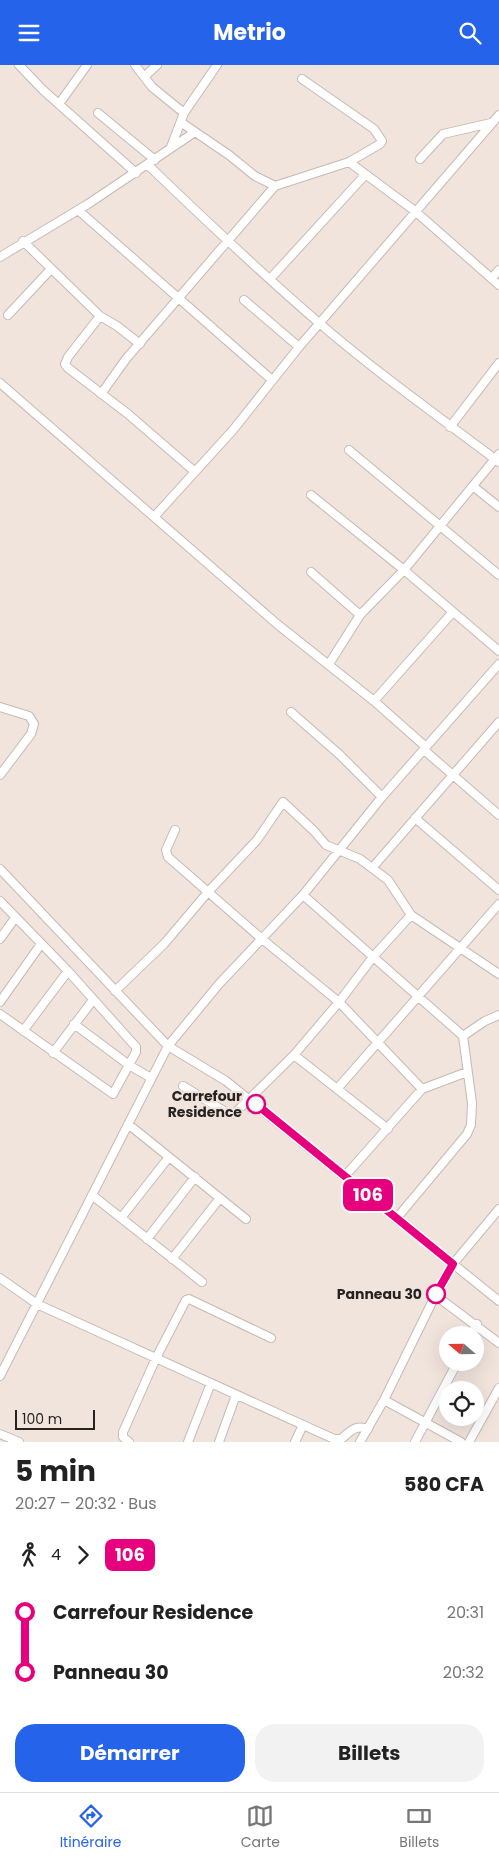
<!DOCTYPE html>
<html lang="fr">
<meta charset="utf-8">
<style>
body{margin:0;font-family:Poppins,sans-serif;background:#f2f2f2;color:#222;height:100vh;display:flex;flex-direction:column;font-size:19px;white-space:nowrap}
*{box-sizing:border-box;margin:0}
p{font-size:16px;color:#767676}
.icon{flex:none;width:28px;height:28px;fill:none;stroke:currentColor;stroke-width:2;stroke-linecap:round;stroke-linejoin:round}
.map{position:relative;height:1377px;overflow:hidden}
.panel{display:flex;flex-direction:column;background:#fff;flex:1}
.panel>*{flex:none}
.badge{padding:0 10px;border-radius:8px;font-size:18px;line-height:32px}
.needle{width:32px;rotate:290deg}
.buttons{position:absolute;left:439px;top:1261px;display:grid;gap:10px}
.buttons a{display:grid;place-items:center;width:45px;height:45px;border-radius:50%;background:#fff;box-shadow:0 5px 20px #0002;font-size:25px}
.scale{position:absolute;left:15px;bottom:12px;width:80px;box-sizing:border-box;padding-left:5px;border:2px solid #282321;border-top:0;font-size:14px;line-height:18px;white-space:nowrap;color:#282321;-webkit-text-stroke:4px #f1e4dd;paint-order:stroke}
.map>.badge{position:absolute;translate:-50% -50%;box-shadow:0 0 0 2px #fff}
.legs{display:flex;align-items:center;gap:8px;height:55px;padding:0 15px;font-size:16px}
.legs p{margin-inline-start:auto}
.head{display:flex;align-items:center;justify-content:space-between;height:85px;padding:0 15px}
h1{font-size:28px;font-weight:700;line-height:38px}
.button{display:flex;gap:10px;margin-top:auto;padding:10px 15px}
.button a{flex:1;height:58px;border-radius:20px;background:#2563eb;color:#fff;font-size:20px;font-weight:700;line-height:58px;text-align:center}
.button a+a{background:#f2f2f2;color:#222}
ul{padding:0 15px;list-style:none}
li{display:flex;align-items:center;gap:18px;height:60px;font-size:19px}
li i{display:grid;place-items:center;width:8px;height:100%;margin:0 6px;background:currentColor}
li i::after{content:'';width:12px;height:12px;margin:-6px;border:4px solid;border-radius:50%;background:#fff}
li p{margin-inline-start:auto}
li:first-child i{background:linear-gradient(#0000 50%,currentColor 0)}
li:last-child i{background:linear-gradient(currentColor 50%,#0000 0)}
header{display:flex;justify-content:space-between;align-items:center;height:65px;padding:0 15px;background:#2563eb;color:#fff;font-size:22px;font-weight:700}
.menu{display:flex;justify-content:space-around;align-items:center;height:70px;border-top:1px solid #e0e0e0;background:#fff;font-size:14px;color:#767676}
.menu a{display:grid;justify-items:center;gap:2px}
.menu .active{color:#2563eb}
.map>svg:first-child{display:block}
</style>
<header><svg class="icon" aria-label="menu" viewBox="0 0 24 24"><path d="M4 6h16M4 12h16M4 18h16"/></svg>Metrio<svg class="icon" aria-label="search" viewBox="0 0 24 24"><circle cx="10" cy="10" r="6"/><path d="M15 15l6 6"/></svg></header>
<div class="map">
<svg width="499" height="1377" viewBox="0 0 499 1377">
<rect width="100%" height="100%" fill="#f1e4dd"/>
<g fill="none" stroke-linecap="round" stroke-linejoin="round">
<defs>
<path id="minor" d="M19,0l24,25 93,83
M135,0l17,22 32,26
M145,11l12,-11
M59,39l28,-39
M98,48l57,47
M182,58l47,32 26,21 20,10 74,-24 31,-18 2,-3 -8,-12 -72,-50
M171,82l13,-34 33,-48
M420,94l23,-25 48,-11
M349,97l66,49 84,74
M148,100c55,53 112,107 170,157 58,50 120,94 181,140
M78,145l194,170
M23,176l77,75 -32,41 -3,7 3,4 60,46 66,57
M0,192l88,-53 107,-72
M492,213l7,-8
M270,214l95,-104
M244,235l55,47
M8,250l43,-46
M100,251l17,10 23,18
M0,318l277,241 97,77 52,46
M101,329l25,-35 149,-173
M450,362l49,-64
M349,385l150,125
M474,422l25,20
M311,430l93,75 95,81
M154,452l79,-87 66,-83 200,-232
M311,507l49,43
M329,599l31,-49 44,-45 95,-116
M374,636l78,-88
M0,642l29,9 5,8 -3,10 -31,41
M291,647l49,43 42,42
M424,685l75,65
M415,753l84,72
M175,765l-9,20 2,7 94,82 77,63 83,87
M373,802l126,-145
M0,804l168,177 58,35 273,220
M303,830l160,141
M0,836l68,70 68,76v5l-23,42 -113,-80
M0,874l15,-21
M115,926l49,-47 44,-52 49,-52 26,-38 31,29 12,14 34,14 28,21 23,35 88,59
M0,937l41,-58
M74,959l55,41 22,13
M23,966l45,-60
M53,988l40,-53
M294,990l94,74
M183,1021l46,28 6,-1 59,-58 45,-53 34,-45 38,-42
M337,1024l162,-185
M128,1059l118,95
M345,1111l77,-87 45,-17
M92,1130l110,87
M121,1153l48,-61
M396,1154l71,-85 4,-9 1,-22 -9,-67 22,-15 14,-6
M147,1174l48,-62
M172,1194l48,-61
M0,1213l37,26 297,135h7c9,-7 14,-15 27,-10
M435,1230l64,48
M471,1270l6,-11
M0,1311l168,-330 51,-62 84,-89 79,-98 117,-133
M384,1335l77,42
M0,1369l19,8
M129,1377l-6,-5v-5l33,-74 30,-58 3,-1 82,39
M188,1377l23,-59
M219,1377l17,-47
M295,1377l8,-17
M360,1377l24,-42 55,-112 14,-24 46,-55
M415,1377l42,-79
M469,1377l30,-54"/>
</defs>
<use href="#minor" stroke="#c6b9b3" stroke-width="10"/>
<use href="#minor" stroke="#fff" stroke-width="8"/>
</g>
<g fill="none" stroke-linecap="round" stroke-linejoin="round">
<defs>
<path id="line-1" d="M256,1039l197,160 -17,30"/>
</defs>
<use href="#line-1" stroke="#fff" stroke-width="11"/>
<use href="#line-1" stroke="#e6007e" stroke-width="8"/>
</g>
<g fill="#fff" stroke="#e6007e" stroke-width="2.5">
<circle cx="256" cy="1039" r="9"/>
<circle cx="436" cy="1229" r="9"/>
</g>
<g text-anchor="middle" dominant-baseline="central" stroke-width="4.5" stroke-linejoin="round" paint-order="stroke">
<g font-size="14" font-weight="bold" fill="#282321" stroke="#f1e4dd" text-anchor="end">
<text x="242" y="1031">Carrefour<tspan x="242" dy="16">Residence</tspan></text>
<text x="422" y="1229">Panneau 30</text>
</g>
</g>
</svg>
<div class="buttons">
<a><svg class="needle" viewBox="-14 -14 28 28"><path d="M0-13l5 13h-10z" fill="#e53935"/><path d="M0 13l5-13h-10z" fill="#767676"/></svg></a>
<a><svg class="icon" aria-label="locate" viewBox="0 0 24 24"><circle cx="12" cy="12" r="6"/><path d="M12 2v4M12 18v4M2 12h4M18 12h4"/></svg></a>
</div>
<div class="scale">100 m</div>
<b class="badge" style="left:368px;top:1130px;background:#e6007e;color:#fff">106</b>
</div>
<section class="panel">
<div class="head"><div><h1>5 min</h1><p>20:27 – 20:32 · Bus</p></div><b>580 CFA</b></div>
<div class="legs"><svg class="icon" aria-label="walk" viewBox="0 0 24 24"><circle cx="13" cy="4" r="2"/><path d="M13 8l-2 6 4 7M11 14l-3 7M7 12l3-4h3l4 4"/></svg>4<svg class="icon" aria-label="forward" viewBox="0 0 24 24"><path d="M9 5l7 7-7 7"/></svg><b class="badge" style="background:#e6007e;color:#fff">106</b></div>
<ul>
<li><i style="color:#e6007e"></i><b>Carrefour Residence</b><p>20:31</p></li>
<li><i style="color:#e6007e"></i><b>Panneau 30</b><p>20:32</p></li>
</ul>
<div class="button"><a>Démarrer</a><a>Billets</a></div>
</section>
<nav class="menu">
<a class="active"><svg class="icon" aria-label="directions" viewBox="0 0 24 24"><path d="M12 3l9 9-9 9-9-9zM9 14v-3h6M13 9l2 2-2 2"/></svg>Itinéraire</a>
<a><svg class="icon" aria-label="map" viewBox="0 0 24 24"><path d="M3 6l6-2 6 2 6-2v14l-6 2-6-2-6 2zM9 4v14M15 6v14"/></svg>Carte</a>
<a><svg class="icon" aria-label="tickets" viewBox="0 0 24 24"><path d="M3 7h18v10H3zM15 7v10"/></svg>Billets</a>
</nav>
